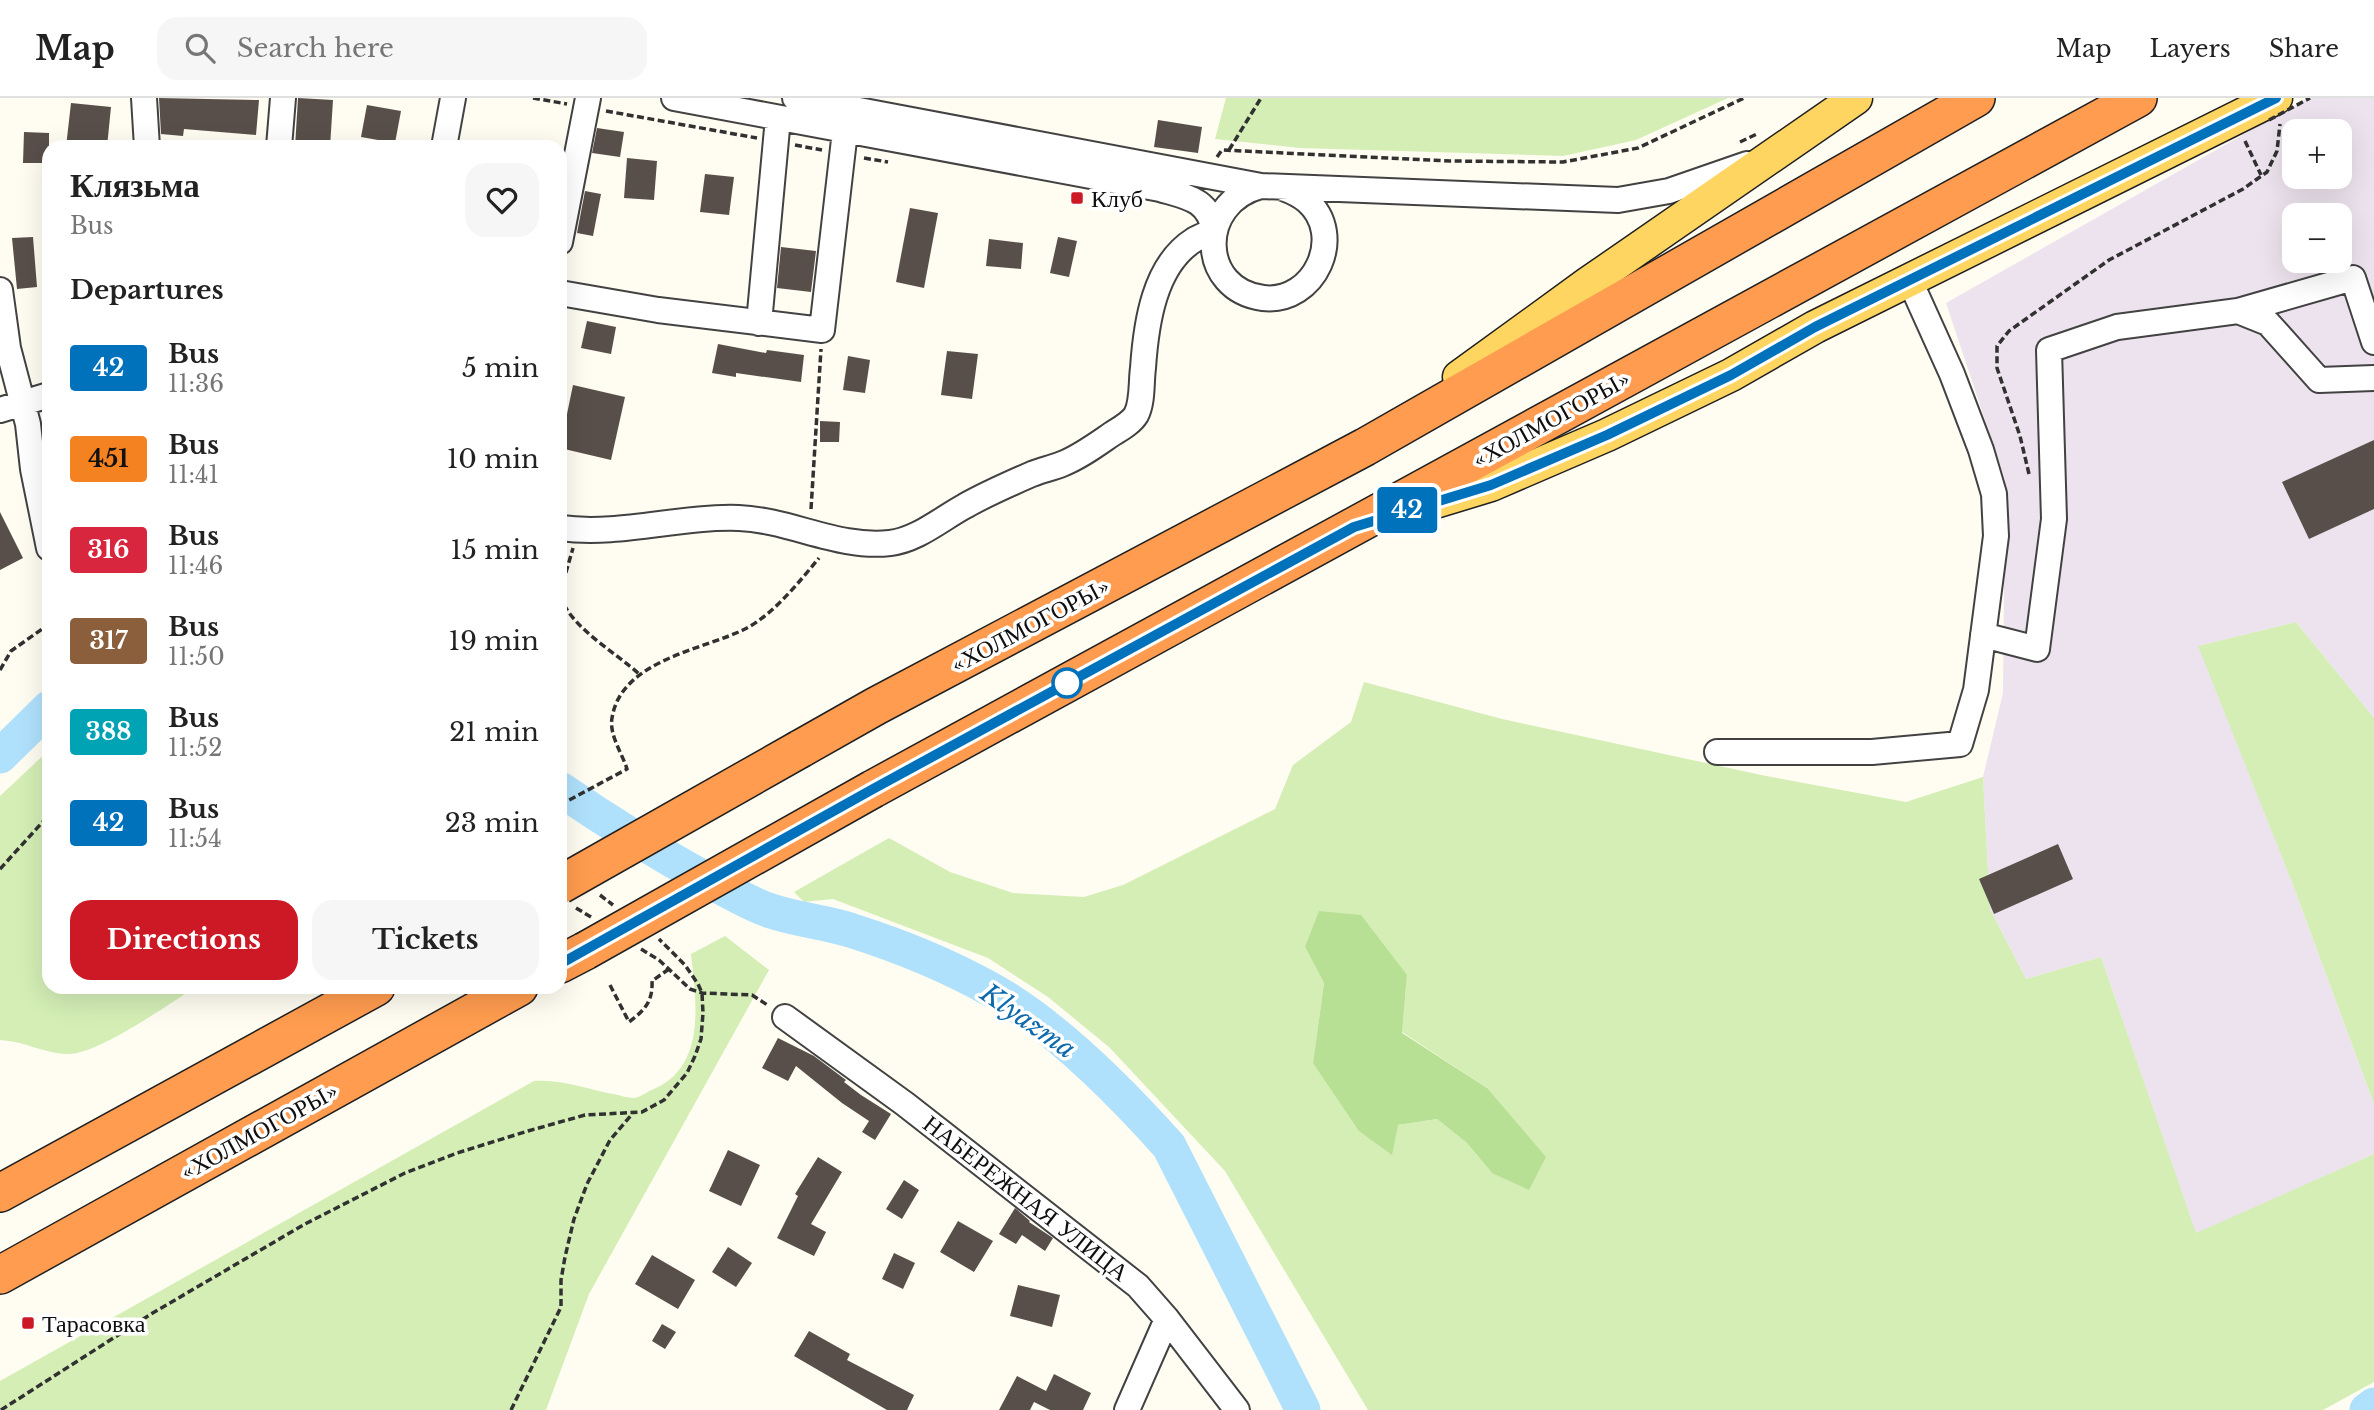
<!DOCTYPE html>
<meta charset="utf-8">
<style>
body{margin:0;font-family:"Libre Baskerville",serif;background:#f6f6f6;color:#222;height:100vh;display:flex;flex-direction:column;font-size:26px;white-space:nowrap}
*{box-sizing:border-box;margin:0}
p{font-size:23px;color:#767676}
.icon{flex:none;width:38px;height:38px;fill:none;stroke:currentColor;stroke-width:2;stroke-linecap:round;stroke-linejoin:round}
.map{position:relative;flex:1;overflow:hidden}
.drawer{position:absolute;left:42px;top:42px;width:525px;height:854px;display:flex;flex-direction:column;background:#fff;border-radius:21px;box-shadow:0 7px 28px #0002}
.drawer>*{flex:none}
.badge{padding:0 14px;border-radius:5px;font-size:24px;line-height:46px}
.tools{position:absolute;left:2282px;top:21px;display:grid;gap:14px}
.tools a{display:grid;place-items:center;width:70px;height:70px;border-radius:14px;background:#fff;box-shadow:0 7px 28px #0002;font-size:35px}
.map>.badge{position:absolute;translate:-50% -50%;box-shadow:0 0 0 4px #fff}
h2{padding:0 28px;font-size:26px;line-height:63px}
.round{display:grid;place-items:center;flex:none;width:74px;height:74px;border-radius:21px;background:#f6f6f6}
.summary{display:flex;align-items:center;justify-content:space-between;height:119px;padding:0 28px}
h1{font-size:33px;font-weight:700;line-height:52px}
.button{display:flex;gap:14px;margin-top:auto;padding:14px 28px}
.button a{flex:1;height:80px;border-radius:21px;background:#cd1925;color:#fff;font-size:28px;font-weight:700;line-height:80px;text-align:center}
.button a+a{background:#f6f6f6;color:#222}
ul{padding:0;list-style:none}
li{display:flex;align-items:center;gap:21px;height:91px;padding:0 28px}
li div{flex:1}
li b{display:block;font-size:26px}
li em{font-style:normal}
li .badge{min-width:77px;font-weight:700;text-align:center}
header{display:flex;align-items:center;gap:42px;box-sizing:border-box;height:98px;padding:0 35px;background:#fff;border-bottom:2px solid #e0e0e0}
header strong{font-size:33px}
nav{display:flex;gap:38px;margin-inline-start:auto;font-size:24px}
.search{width:490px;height:63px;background:#f6f6f6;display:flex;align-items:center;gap:18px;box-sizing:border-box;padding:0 24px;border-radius:21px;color:#767676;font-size:26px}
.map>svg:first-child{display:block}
</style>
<header>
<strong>Map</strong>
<div class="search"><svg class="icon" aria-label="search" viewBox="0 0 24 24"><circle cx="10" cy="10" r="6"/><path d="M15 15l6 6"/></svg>Search here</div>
<nav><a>Map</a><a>Layers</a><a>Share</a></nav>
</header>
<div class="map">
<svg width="2374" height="1312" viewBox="0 0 2374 1312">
<rect width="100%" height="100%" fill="#fffcf1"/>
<path fill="#ede3ee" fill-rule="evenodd" d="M2308,0h66v620l-78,-96 -97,24 94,239 81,219v50l-178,80 -95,-277 -75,22 -36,-70 -7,-132 20,-84 2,-213 -59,-177zM2294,33h46v46h-46zM2294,117h46v46h-46z"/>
<path fill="#d4eeb6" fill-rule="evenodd" d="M1226,0h502l-92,42 -73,16 -263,-8 -85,-9z
M2296,524l78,96v386l-81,-219 -95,-239z
M1364,584l138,37 264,57 140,26 77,-25 7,132 36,70 75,-22 95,276 178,-79v228l-51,28h-955l-143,-239 -116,-124 -61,-50 -60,-39 -155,-59 -29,3 -10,-10 95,-54 61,34 63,21 71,4 39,-12 152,-76 18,-44 58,-43zM1305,849l102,28 -5,57 85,56 5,85 -25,-30 -30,-24 -39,6 -85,-62 11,-80z
M49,652v147l-6,17 6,17v56h147c-29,18 -97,67 -128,67 -23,0 -44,-13 -68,-14v-244z
M725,838l44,34 -180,324 -43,116h-546v-29l534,-300c28,-2 52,8 79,13 6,1 15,4 21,4 7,-1 14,-7 20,-9 53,-23 42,-89 37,-135z"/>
<path fill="#b8e094" d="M1319,813l42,4 46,60 -5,58 85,55 59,69 -17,33 -37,-17 -25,-30 -30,-24 -39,6 -6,30 -33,-24 -46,-68 11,-80 -19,-36z"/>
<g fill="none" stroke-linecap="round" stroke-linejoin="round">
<path stroke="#b0e1fc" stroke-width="35" d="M0,658l49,-48
M560,691c48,33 98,64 149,92 20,10 40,23 62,30 27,9 55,11 82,20 47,15 94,34 137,58 65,36 129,101 179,157l134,264
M2367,1312l7,-5"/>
</g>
<path fill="#594f4a" d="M159,0l100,2 -3,35 -72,-6 -1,7 -22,-2z
M298,0l35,2 -3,47h-35z
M71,5l40,4 -4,40h-41z
M367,7l34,6 -6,32 -34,-6z
M1158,22l44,7 -4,26 -44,-6z
M597,30l27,4 -4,25 -28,-4z
M24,34l25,1v30h-26z
M627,60l30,3 -3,39 -30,-2z
M705,76l29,3 -5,38 -29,-3z
M585,93l16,3 -8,42 -16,-3z
M910,110l28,5 -14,75 -28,-6z
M33,139l4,50 -20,2 -5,-51z
M1058,139l19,4 -8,36 -19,-4z
M989,141l34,4 -2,26 -35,-3z
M781,149l35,4 -5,41 -34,-4z
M587,223l29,6 -5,27 -30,-6z
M718,246l48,9 1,-3 37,5 -3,27 -65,-9v4l-24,-4z
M947,253l31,3 -6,45 -31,-4z
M848,258l22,4 -5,33 -22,-3z
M573,287l52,12 -14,63 -51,-12z
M820,323l20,1 -1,20h-19z
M2374,342v69l-65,30 -27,-57z
M0,414l23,46 -23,12z
M2058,746l15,35 -79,35 -15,-35z
M778,940l36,18 32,24 -2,2 17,13 30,19 -16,26 -13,-8 7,-11 -27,-18 -46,-37 -8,15 -26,-13z
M728,1052l32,15 -19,41 -32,-15z
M818,1059l24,15 -31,52 15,8 -12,24 -37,-18 21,-42 -3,-2z
M904,1082l15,10 -17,29 -16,-10z
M1015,1110l15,13 -1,1 24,16 -8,13 -23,-16 -6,9 -17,-10z
M958,1123l35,20 -19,31 -34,-20z
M728,1149l24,16 -16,24 -24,-15z
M894,1155l21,10 -12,26 -21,-10z
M652,1157l43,25 -17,29 -43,-25z
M1018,1187l42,10 -8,32 -42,-11z
M662,1226l14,8 -11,17 -13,-8z
M809,1233l41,23 -3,6 67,35 -7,15h-20l-93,-54z
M1054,1276l37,19 -8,17h-33l-16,-8 -4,8h-31l18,-34 29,15z"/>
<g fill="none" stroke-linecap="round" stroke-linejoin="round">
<defs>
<path id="minor" d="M144,0l3,49
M674,0l486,91c27,8 49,10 54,42
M795,0l466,88 357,14 51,-9 78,-27
M279,49l4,-49
M444,49l9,-49
M1261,88c-65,17 -62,104 2,112 52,6 83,-63 44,-97 -7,-6 -16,-10 -24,-13
M560,144l28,-144
M0,192l8,58 20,76 5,45 16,79
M560,195l98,17 164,20 23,-199
M2238,213l115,-33 21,64
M759,225l19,-205
M0,312l49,-15
M560,430c61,8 118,-12 179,-10 51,2 100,31 151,25 27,-3 51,-24 75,-37 21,-12 44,-22 67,-32 10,-4 20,-6 30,-10 18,-7 34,-19 50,-30 8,-5 19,-11 24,-19 7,-13 5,-33 7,-47 3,-44 11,-103 51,-128 6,-4 14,-6 20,-9
M1983,537l54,14 17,-130 -5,-169 68,-23 121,-16 30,12 51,57 55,-2
M1717,654h155l88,-8 16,-54 20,-154 -2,-42 -13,-44 -29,-76 -42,-93
M785,919l120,87 233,182 29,33 70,91
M1127,1312l40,-91"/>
<path id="major" d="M1459,279l128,-93 269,-186
M1399,415l92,-28 116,-50 124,-60 84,-48 461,-229"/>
<path id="highway" d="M800,651l76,-43 489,-259 611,-349
M873,691l1265,-691
M560,866l25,-13
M0,1095l376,-206
M0,1177l519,-288"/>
</defs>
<use href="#minor" stroke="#424242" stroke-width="28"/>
<use href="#major" stroke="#202020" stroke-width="35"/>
<use href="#highway" stroke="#202020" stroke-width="40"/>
<path stroke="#313131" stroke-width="3.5" stroke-dasharray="7 3.5" stroke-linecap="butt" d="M533,0l34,6
M606,13l151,27
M2245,43l16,34
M1740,44l19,-9
M795,47l27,5
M1229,52l32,-52
M1217,59l5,-7 228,11 113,1 75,-14 106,-50
M864,60l24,4
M2029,376l-9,-38 -23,-68v-22l12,-15 100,-71 134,-71 24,-17 10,-21 3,-27
M811,411l10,-160
M560,495l13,-45
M560,497c10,33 56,57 80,80
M0,572l11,-19 34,-24 4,-10
M560,707l67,-36c-5,-16 -18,-34 -15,-51 9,-58 91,-68 133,-89 29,-15 54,-47 74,-71
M0,771l49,-54
M600,797l13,10
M576,810l15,9
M641,851l18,11 31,29 12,4 50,2 17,11
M610,887l19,37c16,-12 24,-21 23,-41l17,-12
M1,1312l150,-96 154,-90 100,-51 52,-20 71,-22 57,-16 57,-3 22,-12 23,-27 8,-17 6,-17 2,-26 -1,-20 -4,-9 -13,-19 -26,-26
M511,1312l50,-103v-27l4,-23 9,-38 13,-35 23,-44 23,-27"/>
<use href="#minor" stroke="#fff" stroke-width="24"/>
<use href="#major" stroke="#ffd561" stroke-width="32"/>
<use href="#highway" stroke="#ff9c4f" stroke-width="37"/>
<defs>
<path id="highway-bridge" d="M560,787l240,-136
M585,853l288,-162"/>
</defs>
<use href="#highway-bridge" stroke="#202020" stroke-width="40" stroke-linecap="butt"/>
<path stroke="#313131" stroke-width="3.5" stroke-dasharray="7 3.5" stroke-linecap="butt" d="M2269,22l41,-22"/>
<use href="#highway-bridge" stroke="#ff9c4f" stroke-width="37"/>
</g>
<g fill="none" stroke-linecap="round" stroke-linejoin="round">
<defs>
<path id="line" d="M560,866l313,-175 481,-262 137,-42 116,-50 124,-60 84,-48 461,-229"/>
</defs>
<use href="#line" stroke="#fff" stroke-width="16"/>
<use href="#line" stroke="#0072bc" stroke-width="10"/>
</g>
<g fill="#cd1925" stroke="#fff" stroke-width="2.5">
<rect x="1070" y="93" width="14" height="14" rx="3.5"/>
<rect x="21" y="1218" width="14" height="14" rx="3.5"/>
</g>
<circle fill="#fff" stroke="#0072bc" stroke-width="3.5" cx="1067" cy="585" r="14"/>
<g text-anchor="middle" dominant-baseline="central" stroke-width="7" stroke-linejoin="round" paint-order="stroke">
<g font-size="24" fill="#0f0f0f" stroke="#fff" text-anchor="start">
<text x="1091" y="100">Клуб</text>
<text x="42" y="1225">Тарасовка</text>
</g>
<g font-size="24" fill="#0f0f0f" stroke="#fff">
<text transform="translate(1551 321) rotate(-29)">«ХОЛМОГОРЫ»</text>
<text transform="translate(1030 527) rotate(-28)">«ХОЛМОГОРЫ»</text>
<text transform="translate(259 1033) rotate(-29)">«ХОЛМОГОРЫ»</text>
<text transform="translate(1026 1100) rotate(38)">НАБЕРЕЖНАЯ УЛИЦА</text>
</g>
<g font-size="26" font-style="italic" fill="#0c6aad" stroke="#fff">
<text transform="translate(1028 923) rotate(35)">Klyazma</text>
</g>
</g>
</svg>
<div class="tools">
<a>+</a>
<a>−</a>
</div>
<b class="badge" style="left:1407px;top:412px;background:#0072bc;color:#fff">42</b>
<section class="drawer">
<div class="summary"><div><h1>Клязьма</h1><p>Bus</p></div><a class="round"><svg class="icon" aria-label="heart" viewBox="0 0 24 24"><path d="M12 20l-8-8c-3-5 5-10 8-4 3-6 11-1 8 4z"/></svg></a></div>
<h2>Departures</h2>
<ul>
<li><span class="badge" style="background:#0072bc;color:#fff">42</span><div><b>Bus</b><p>11:36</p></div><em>5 min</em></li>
<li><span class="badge" style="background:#f58220;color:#111">451</span><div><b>Bus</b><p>11:41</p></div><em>10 min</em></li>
<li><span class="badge" style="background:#d7263d;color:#fff">316</span><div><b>Bus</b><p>11:46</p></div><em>15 min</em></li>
<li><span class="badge" style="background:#8b5e3c;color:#fff">317</span><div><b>Bus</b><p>11:50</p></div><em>19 min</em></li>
<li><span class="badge" style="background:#00a3b4;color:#fff">388</span><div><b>Bus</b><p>11:52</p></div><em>21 min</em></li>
<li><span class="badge" style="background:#0072bc;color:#fff">42</span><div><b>Bus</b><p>11:54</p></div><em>23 min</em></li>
</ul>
<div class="button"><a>Directions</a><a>Tickets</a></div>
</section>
</div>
